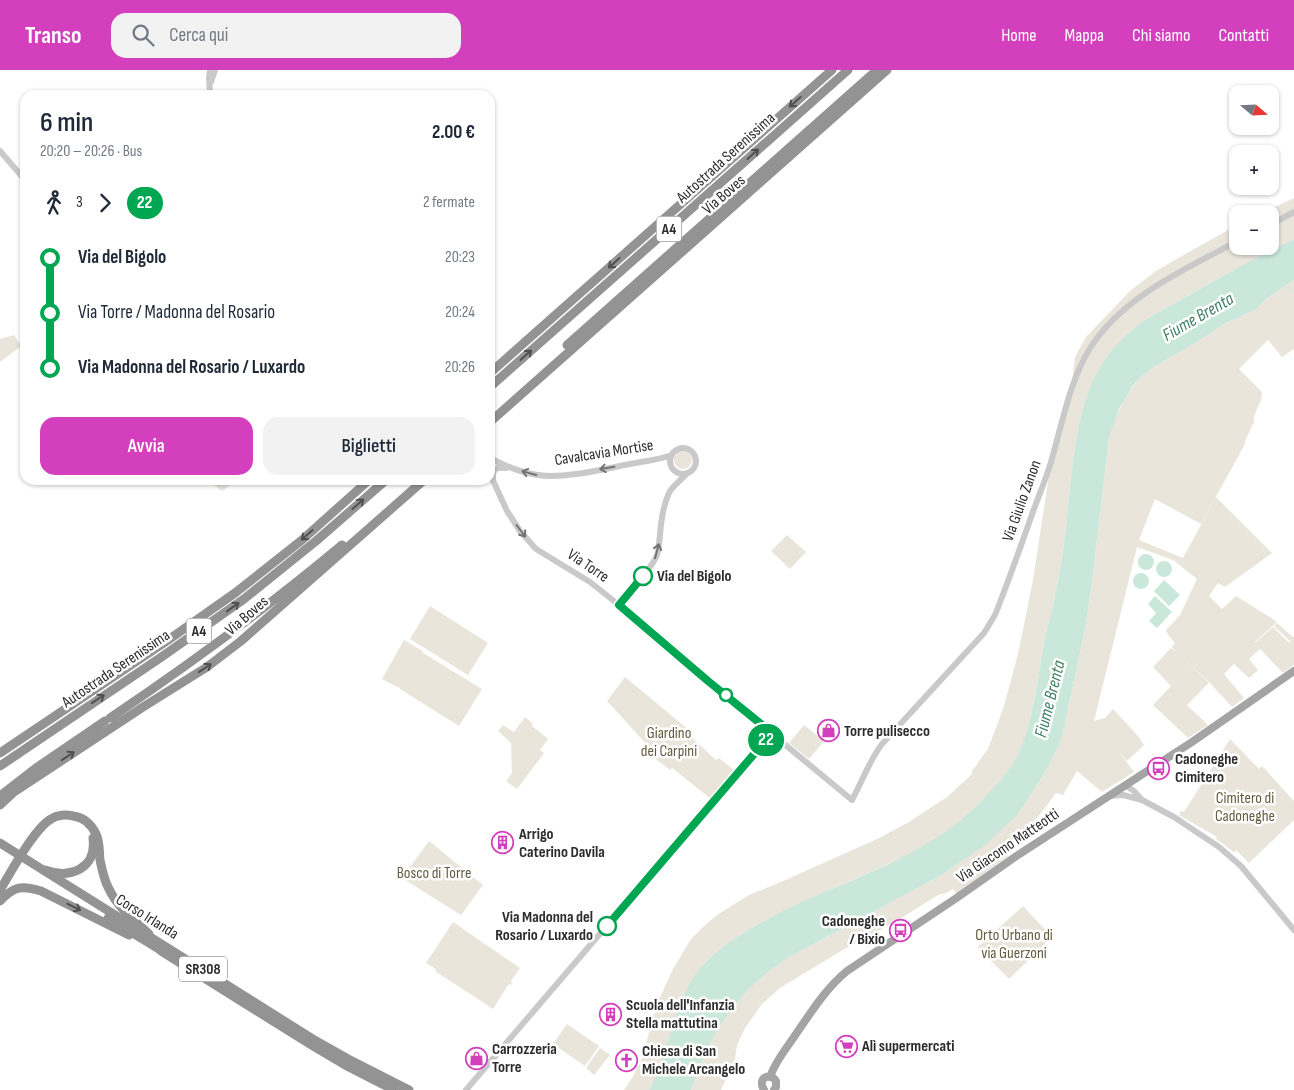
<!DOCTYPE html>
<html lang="it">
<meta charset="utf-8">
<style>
body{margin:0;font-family:"Sofia Sans Condensed",sans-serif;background:#f2f2f3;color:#1f2937;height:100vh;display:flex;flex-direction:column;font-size:19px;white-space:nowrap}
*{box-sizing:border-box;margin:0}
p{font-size:16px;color:#747a83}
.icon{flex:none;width:28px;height:28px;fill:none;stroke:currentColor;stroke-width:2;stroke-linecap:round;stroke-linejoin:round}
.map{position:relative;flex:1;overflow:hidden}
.sheet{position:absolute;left:20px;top:20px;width:475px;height:395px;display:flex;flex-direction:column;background:#fff;border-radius:15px;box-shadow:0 1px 4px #0004}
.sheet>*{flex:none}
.badge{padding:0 10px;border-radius:16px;font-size:18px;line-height:32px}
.needle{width:32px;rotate:109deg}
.buttons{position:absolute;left:1229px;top:15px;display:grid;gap:10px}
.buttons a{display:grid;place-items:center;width:50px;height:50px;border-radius:10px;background:#fff;box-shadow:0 1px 4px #0004;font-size:25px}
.map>.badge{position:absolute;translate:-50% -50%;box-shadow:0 0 0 2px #fff}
.legs{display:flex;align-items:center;gap:8px;height:55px;padding:0 20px;font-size:16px}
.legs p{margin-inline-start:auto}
.head{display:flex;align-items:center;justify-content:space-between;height:85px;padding:0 20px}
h1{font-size:28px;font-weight:600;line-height:38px}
.action{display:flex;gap:10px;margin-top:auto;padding:10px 20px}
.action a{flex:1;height:58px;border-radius:15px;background:#d33fbc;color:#fff;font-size:20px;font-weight:600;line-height:58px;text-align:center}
.action a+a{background:#f2f2f3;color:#1f2937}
ul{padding:0 20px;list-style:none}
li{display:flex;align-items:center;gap:18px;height:55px;font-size:19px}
li i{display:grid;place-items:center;width:8px;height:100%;margin:0 6px;background:currentColor}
li i::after{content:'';width:12px;height:12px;margin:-6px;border:4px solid;border-radius:50%;background:#fff}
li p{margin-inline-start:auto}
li:first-child i{background:linear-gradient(#0000 50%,currentColor 0)}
li:last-child i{background:linear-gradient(currentColor 50%,#0000 0)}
header{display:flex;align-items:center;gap:30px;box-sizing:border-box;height:70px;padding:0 25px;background:#d33fbc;color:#fff}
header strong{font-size:24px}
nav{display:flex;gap:28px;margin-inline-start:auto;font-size:18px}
.search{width:350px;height:45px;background:#f2f2f3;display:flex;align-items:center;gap:12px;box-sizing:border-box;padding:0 18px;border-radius:15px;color:#747a83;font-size:19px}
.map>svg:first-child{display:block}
</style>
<header>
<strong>Transo</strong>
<div class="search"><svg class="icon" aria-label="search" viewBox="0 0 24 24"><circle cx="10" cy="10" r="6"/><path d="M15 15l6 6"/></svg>Cerca qui</div>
<nav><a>Home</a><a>Mappa</a><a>Chi siamo</a><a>Contatti</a></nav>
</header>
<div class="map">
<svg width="1294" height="1020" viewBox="0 0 1294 1020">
<rect width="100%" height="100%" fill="#fff"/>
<path fill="#e9e5db" d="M1294,128v41l-48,24 -103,58c-69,52 -68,128 -77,206 -3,26 -7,52 -13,78 -2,11 -6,22 -8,33 -8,41 -11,87 -31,124 -6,12 -16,22 -24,31 -20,22 -44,41 -70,56 -8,5 -18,8 -26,12 -39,19 -79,34 -117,53 -25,13 -50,27 -70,47 -7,7 -12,15 -17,24 -3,7 -8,14 -11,22 -11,28 -15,57 -30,83h-25l8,-12 9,-17 16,-57 16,-35 18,-30 11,-11 15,-13 32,-20 32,-13 96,-43 32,-17 38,-25 25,-23v-3l16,-22 16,-43 14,-52 15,-74 17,-111 20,-70 5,-42 11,-20 44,-46 26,-20 33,-19 48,-27 1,21h32v-32h-10z
M1294,210v69l-12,8 -14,-17 -29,29 22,22 1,2 -1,7 -7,16v6l-9,19v3l-44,80 -46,-25 -16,41 44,18 33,-61 56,56 -47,34 -7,-4 -9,13 13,13 14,-13 37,23 4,3 -23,21h1l18,-16 16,16 1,-2 -16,-15 3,-3 17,15v27l-11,8 -23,-24 -11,10 9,11 -9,8 -15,-14 -10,10 20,24 -12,9 -23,-25 -28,-26 28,27 -22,22 21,20 -20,13 -35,-33 18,-19 -18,-19 18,-19 5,4 -4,-5 3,-4 -7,-8 -2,-5 14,-15 17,-36 -24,-19 -36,-13 -43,174 11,-3 8,-9 25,27 6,9 -17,16 -10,-12 17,23 -32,20 -25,-21 -14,24 -7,-2c-15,22 -33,42 -52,60l4,3 -52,38 -3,-5 -7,4 -8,2 -43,27 -54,29 -61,37 -18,16 -17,24 -8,17 -2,14 -14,31h-30c6,-12 9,-24 14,-36 20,-44 45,-74 86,-98l149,-80 23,-16 61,-55 24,-38 10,-20 4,-11 23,-106 8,-56 16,-136 5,-17 12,-25 14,-18 15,-12 42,-24 29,-19 29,-13 11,-11z
M14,265l7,11 -21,16v-23z
M674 390a9 9 0 1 1 18 0a9 9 0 1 1-18 0Z
M207,410h31l-16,11z
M787,465l19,17 -16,17 -19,-18z
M430,536l58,37 -20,32 -58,-36z
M404,570l17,10 2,2v1l59,36 -23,37 -59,-37v-2l-1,1 -17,-9z
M625,607l64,53 -2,3 29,27 3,-2 15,12 -24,28 -38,-30 -2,2 -13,-10 -10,-10 2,-3 -42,-46z
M525,647l8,7 -1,2 16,13 -8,11 4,3 -27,36 -11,-8 6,-8 -1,-30 -13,-12 5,-6 11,7z
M804,655l20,16 -15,18 -20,-16z
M1230,669l29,30 3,-3 32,35v19l-45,43 -13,-13 -1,3 -19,-14 1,-2 -38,-22 2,-4 3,1 22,-35 -2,-2 2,-4 4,2v-2z
M429,771l54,44 -22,30 -59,-37z
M1023,836l29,31 -43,42 -31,-32z
M453,852l67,46 -9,13 1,3 -4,1 -15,24 -58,-38 1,-2 -10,-6z
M567,954l32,22 -14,20 -32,-22z
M600,978l10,7 -16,20 -8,-7z"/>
<path fill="#c9e7db" d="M1294,169v41l-28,19 -11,11 -29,13 -29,19 -42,24 -15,12 -8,9 -13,22 -10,29 -16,136 -8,56 -23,106 -4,11 -10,20 -24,38 -8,11 -30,28 -46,32 -149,80c-40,24 -66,55 -86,98 -5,12 -8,24 -14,36h-42c23,-42 23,-94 58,-129 20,-20 45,-34 70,-47 73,-37 156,-57 212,-121 9,-10 18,-19 25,-31 20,-37 23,-83 31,-124 2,-11 6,-22 8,-33 6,-26 10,-52 13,-78 6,-53 8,-117 36,-163 11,-17 25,-31 41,-43l103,-58z
M1138 492a8 8 0 1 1 16 0a8 8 0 1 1-16 0Z
M1156 499a8 8 0 1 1 16 0a8 8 0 1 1-16 0Z
M1133 511a8 8 0 1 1 16 0a8 8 0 1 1-16 0Z
M1164,510l16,15 -11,11 -15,-15z
M1155,526l17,16 -15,16 -8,-7 7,-8 -8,-9z"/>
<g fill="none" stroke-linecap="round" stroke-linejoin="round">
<path stroke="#c9e7db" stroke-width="1" d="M1288,215l6,7"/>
<path stroke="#c9c9c9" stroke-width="6" d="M211,12l4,-12
M210,25l-1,-17 1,-8
M0,81l25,29
M1270,155l24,-13
M670 391a13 13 0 1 1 26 0a13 13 0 1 1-26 0Z
M490,388c15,8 31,15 48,17 26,4 66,-6 92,-11 14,-3 29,-4 42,-9
M490,404l17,37 13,20 16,18 54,33 29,23 89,76 144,119c10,-18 17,-39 30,-56l102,-111 11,-18c12,-30 23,-61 34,-92 7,-21 16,-41 22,-61 12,-41 20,-90 46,-124 34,-45 92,-71 141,-97
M493,409c-1,-11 3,-12 13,-11
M619,535c10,-13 33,-36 38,-50 2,-6 2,-13 3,-20 1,-14 3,-29 9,-42 4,-8 13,-13 18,-20
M1125,715l9,6 7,8
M1110,726l13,-1 19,5 32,17 45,30 22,19 53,64
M466,1020l306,-357"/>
<path stroke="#a4a4a4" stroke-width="8" d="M770,1007c5,-15 15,-27 24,-40 16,-23 31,-48 53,-66l108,-72 60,-42 177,-115 102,-71
M764,1020c-7,-11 5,-19 12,-9v6l-2,3"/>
<path stroke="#939393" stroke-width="9" d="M567,275l310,-275
M490,303l342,-303
M490,317l358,-317
M490,352l397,-352
M110,648c80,-54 158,-111 232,-173
M0,683l171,-115 64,-45 67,-53 67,-60
M0,696l160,-108 84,-59 72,-58 70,-61
M0,726l36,-28 69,-47
M0,735l14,-13 129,-85 64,-40 34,-26 183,-161
M45,800c25,9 52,-1 48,-32
M0,820c11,-18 34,-61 51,-71 6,-4 15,-5 22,-3 10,1 18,8 23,18 4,8 3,17 4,26 2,10 4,20 9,29 9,19 25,31 40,45
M0,831c14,-15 22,-16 41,-10l88,44
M161,881l152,95 32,19 49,25"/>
<path stroke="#939393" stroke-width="9" d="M0,773l316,198 32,18 61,31
M108,848l59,36"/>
</g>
<defs><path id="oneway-shaft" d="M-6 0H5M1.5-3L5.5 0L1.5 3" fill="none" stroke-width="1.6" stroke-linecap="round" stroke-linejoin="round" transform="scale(1.25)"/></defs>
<g stroke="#505050">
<use href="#oneway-shaft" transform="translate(795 32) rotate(138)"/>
<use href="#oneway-shaft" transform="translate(753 84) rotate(-42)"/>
<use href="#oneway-shaft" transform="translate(614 193) rotate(138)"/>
<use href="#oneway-shaft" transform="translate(526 285) rotate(-42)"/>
<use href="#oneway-shaft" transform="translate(358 434) rotate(-41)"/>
<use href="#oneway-shaft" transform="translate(307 465) rotate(139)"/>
<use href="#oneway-shaft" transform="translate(233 537) rotate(-36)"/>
<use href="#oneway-shaft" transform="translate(205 598) rotate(-34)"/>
<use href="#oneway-shaft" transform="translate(98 629) rotate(-34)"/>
<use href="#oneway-shaft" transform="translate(68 686) rotate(-33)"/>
<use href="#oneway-shaft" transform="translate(74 837) rotate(27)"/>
</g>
<g stroke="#737373">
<use href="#oneway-shaft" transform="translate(607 398) rotate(170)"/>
<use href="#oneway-shaft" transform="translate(529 403) rotate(-165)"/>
<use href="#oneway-shaft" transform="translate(521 461) rotate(53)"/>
<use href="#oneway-shaft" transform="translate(657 481) rotate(-75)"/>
</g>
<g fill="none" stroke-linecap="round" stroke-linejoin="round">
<defs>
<path id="line-1" d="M607,856l165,-193 -64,-52 -89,-76 24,-29"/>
</defs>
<use href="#line-1" stroke="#fff" stroke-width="11"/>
<use href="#line-1" stroke="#00a651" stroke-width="8"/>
</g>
<defs>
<symbol id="shop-ring" viewBox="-11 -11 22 22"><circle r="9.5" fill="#fff" stroke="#d33fbc" stroke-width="1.5"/><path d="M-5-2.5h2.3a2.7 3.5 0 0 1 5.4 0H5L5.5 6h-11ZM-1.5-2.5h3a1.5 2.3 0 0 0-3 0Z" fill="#d33fbc"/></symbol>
<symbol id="bus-ring" viewBox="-11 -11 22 22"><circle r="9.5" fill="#fff" stroke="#d33fbc" stroke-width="1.5"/><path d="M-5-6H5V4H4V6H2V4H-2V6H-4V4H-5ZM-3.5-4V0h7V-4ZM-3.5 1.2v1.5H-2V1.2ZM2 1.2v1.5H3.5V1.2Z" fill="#d33fbc"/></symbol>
<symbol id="building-ring" viewBox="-11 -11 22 22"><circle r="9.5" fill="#fff" stroke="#d33fbc" stroke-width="1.5"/><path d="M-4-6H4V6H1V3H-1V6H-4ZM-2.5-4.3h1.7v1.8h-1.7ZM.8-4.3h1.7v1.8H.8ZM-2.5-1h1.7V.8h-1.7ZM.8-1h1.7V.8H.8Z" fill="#d33fbc"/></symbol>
<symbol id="supermarket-ring" viewBox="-11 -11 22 22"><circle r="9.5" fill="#fff" stroke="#d33fbc" stroke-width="1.5"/><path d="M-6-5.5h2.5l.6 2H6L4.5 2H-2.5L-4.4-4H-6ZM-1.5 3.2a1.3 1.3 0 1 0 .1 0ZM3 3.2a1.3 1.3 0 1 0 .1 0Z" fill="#d33fbc"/></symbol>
<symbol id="church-ring" viewBox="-11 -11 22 22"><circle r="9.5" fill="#fff" stroke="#d33fbc" stroke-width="1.5"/><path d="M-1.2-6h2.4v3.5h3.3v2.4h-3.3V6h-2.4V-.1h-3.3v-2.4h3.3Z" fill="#d33fbc"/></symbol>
</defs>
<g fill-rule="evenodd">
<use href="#shop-ring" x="816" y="648" width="25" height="25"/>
<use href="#bus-ring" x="1146" y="686" width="25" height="25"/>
<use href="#building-ring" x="490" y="760" width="25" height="25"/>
<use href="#bus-ring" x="888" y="848" width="25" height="25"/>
<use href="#building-ring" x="598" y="932" width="25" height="25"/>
<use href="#supermarket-ring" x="834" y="964" width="25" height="25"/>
<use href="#shop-ring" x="464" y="976" width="25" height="25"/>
<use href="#church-ring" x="614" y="978" width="25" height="25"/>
</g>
<g fill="#fff" stroke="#00a651" stroke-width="2.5">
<circle cx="643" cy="506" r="9"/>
<circle cx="726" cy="625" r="6"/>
<circle cx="607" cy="856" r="9"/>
</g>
<g text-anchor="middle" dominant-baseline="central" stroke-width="5" stroke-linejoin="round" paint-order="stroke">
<g fill="#fff" stroke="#6b6b6b" stroke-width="1">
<rect x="656.5" y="146.5" width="25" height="25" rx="4"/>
<rect x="186.5" y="548.5" width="25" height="25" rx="4"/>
<rect x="179" y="886.5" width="48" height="25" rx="4"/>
</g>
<g font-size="15" font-weight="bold" fill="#2c2c2c">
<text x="669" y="159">A4</text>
<text x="199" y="561">A4</text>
<text x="203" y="899">SR308</text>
</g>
<g font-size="16" fill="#2c2c2c" stroke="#fff">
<text transform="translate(726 88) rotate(-42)">Autostrada Serenissima</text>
<text transform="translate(724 125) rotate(-41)">Via Boves</text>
<text transform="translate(604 383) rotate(-9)">Cavalcavia Mortise</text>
<text transform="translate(1022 431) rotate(-70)">Via Giulio Zanon</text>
<text transform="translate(588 496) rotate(34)">Via Torre</text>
<text transform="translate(247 546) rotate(-41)">Via Boves</text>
<text transform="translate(116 599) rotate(-34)">Autostrada Serenissima</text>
<text transform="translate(1008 776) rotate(-34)">Via Giacomo Matteotti</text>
<text transform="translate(147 847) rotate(32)">Corso Irlanda</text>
</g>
<g font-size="16" font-weight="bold" fill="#2c2c2c" stroke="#fff" text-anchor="start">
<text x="657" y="506">Via del Bigolo</text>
<text x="593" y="847" text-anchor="end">Via Madonna del<tspan x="593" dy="18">Rosario / Luxardo</tspan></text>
</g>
<g font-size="16" font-weight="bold" fill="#2c2c2c" stroke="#fff" text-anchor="start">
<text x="844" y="661">Torre pulisecco</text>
<text x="1175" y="689">Cadoneghe<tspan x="1175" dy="18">Cimitero</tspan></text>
<text x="519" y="764">Arrigo<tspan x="519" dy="18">Caterino Davila</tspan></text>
<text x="885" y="851" text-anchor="end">Cadoneghe<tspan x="885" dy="18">/ Bixio</tspan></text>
<text x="626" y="935">Scuola dell'Infanzia<tspan x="626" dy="18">Stella mattutina</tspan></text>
<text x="862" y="976">Alì supermercati</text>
<text x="492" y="979">Carrozzeria<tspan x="492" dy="18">Torre</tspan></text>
<text x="642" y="981">Chiesa di San<tspan x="642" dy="18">Michele Arcangelo</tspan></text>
</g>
<g font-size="16" fill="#635b3f" stroke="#fff">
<text x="669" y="663">Giardino<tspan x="669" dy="18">dei Carpini</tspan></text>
<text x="1245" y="728">Cimitero di<tspan x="1245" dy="18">Cadoneghe</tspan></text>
<text x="434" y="803">Bosco di Torre</text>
<text x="1014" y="865">Orto Urbano di<tspan x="1014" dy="18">via Guerzoni</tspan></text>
</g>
<g font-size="18" font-style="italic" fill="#408067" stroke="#fff">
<text transform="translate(1198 247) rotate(-30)">Fiume Brenta</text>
<text transform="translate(1050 629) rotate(-76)">Fiume Brenta</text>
</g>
</g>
</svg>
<div class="buttons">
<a><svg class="needle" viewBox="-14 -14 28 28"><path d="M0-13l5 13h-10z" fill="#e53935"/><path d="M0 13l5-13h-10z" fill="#747a83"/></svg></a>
<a>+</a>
<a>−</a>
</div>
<b class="badge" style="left:766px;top:670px;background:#00a651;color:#fff">22</b>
<section class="sheet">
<div class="head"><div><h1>6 min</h1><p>20:20 – 20:26 · Bus</p></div><b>2.00 €</b></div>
<div class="legs"><svg class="icon" aria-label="walk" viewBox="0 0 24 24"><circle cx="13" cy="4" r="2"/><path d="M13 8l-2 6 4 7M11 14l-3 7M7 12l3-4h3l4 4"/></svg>3<svg class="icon" aria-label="forward" viewBox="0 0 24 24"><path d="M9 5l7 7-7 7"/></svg><b class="badge" style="background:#00a651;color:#fff">22</b><p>2 fermate</p></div>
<ul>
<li><i style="color:#00a651"></i><b>Via del Bigolo</b><p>20:23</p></li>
<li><i style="color:#00a651"></i><span>Via Torre / Madonna del Rosario</span><p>20:24</p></li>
<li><i style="color:#00a651"></i><b>Via Madonna del Rosario / Luxardo</b><p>20:26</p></li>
</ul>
<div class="action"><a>Avvia</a><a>Biglietti</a></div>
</section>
</div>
